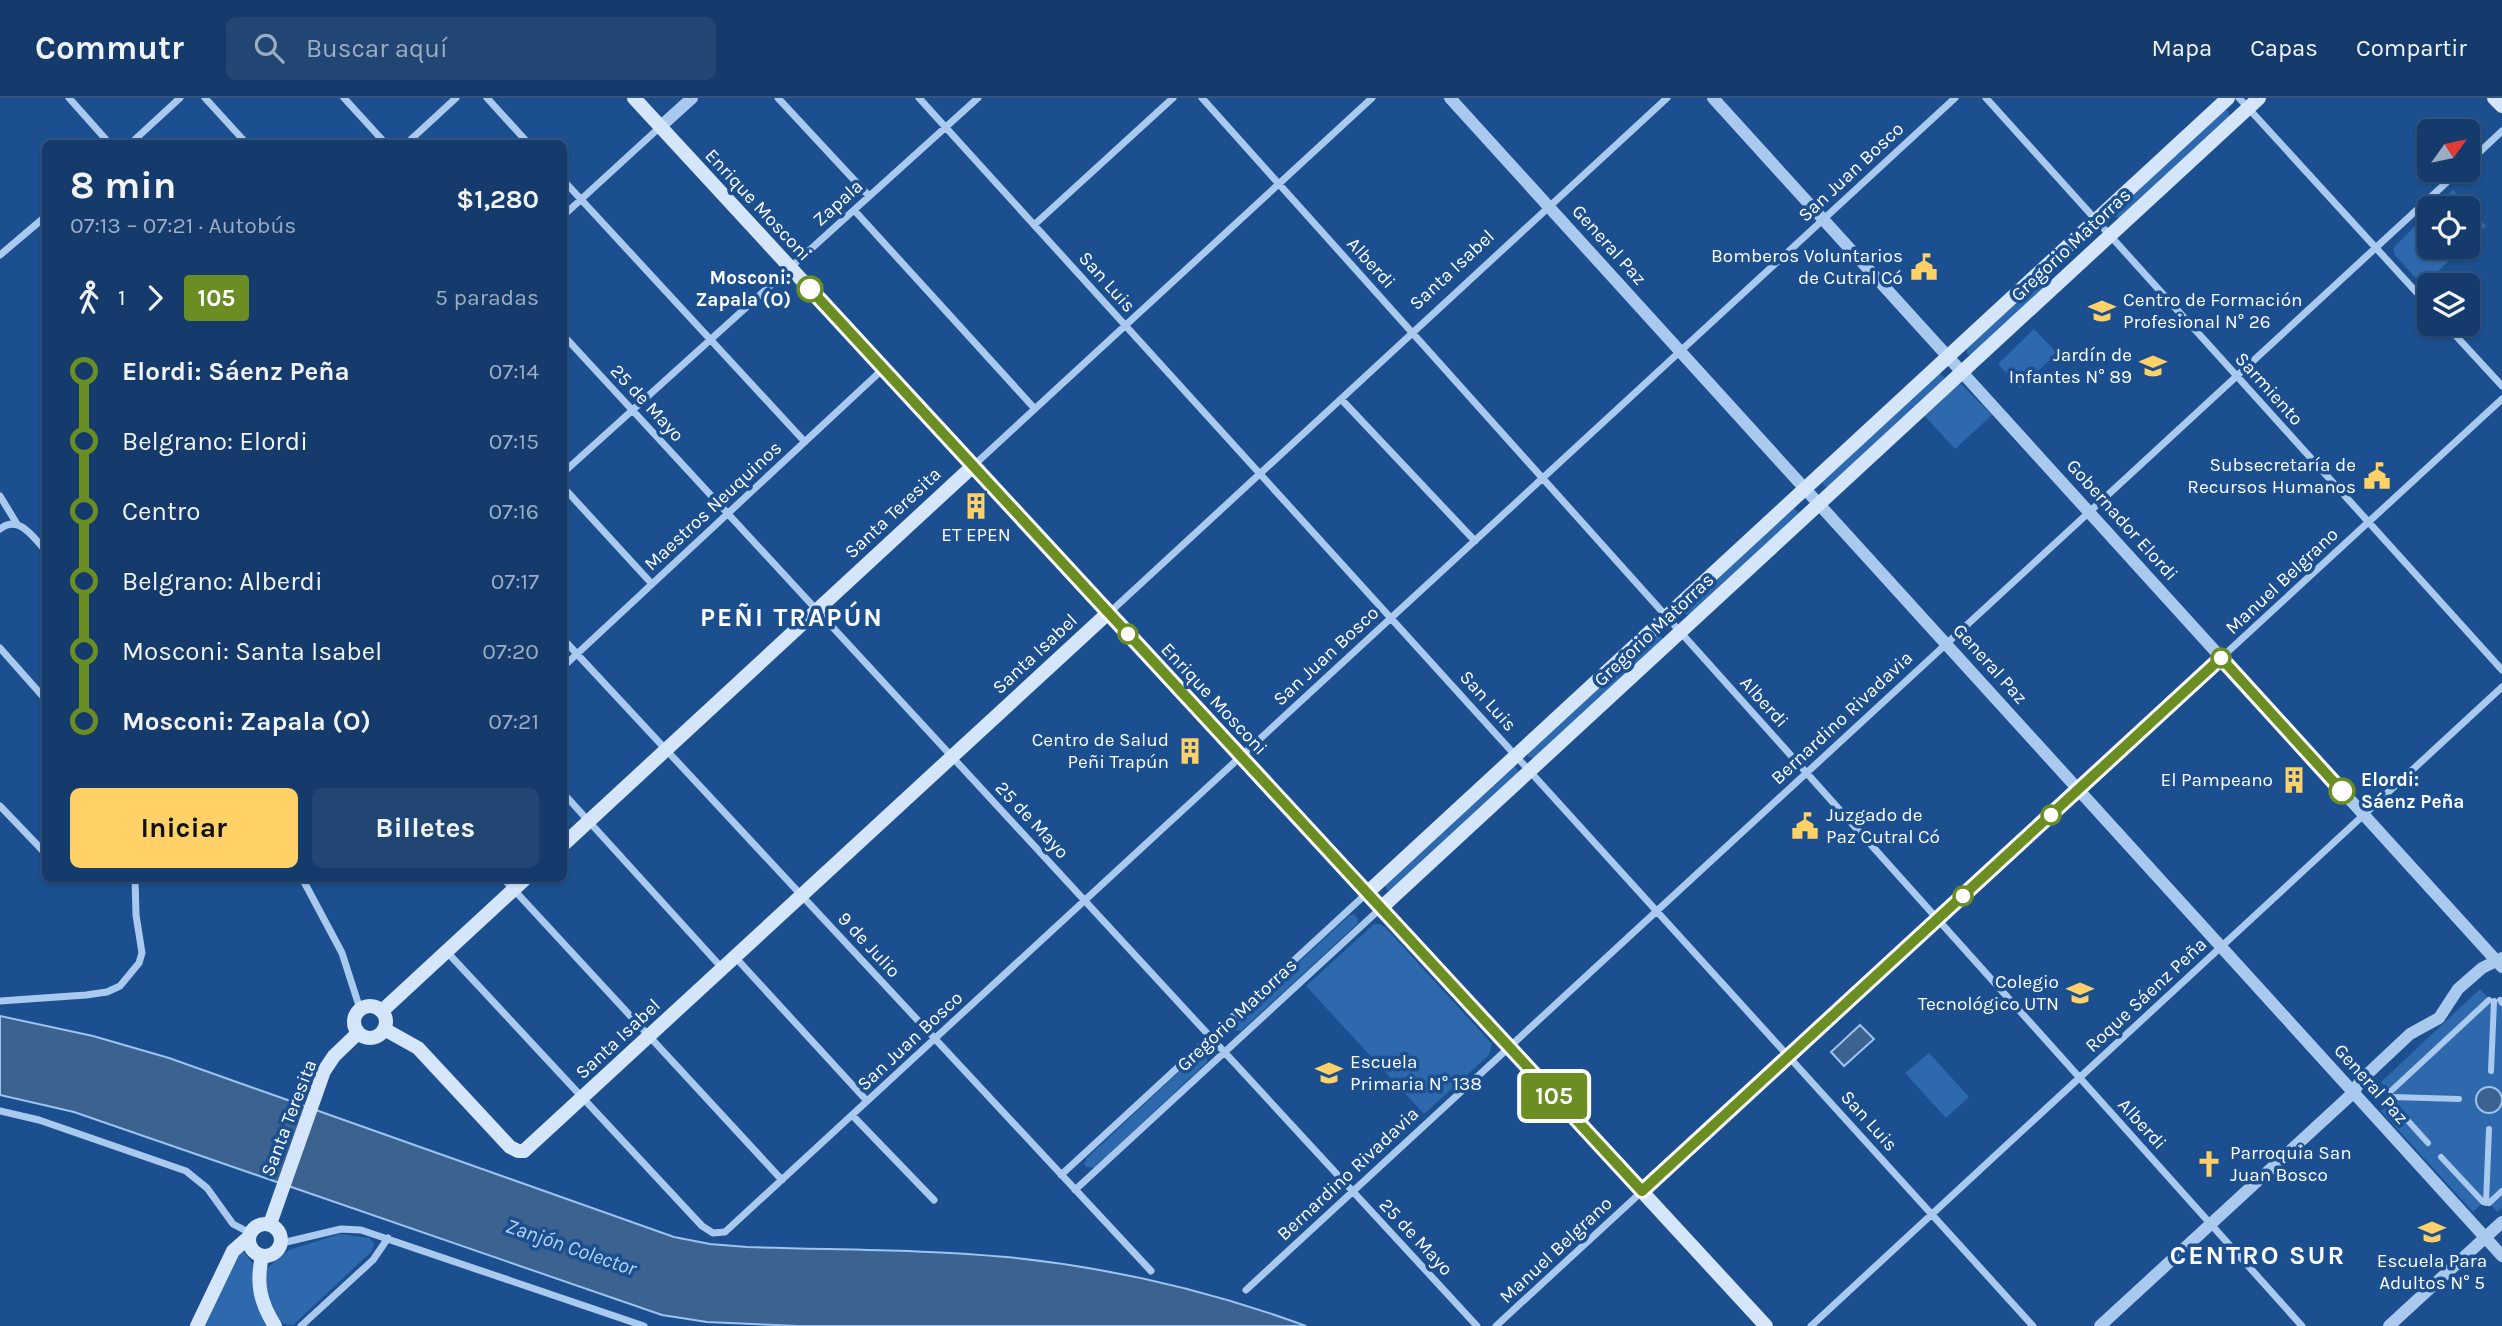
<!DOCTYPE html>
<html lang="es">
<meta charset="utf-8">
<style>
body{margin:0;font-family:Karla,sans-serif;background:#214673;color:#f1f3f6;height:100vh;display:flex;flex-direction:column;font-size:26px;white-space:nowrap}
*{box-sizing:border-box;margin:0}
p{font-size:23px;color:#9dadc1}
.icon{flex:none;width:38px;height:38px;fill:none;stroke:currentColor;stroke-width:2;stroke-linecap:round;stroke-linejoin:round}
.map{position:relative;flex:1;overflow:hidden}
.side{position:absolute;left:42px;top:42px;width:525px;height:742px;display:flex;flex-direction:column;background:#143b6b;border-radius:10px;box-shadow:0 2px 5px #0004,0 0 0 2px #33557e}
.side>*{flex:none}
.badge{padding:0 14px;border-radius:5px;font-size:24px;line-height:46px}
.needle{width:46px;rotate:57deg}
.fabs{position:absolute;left:2417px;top:21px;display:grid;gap:14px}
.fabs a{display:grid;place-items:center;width:63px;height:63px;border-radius:10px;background:#143b6b;box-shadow:0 2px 5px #0004,0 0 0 2px #33557e;font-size:35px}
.map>.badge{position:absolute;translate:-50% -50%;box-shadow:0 0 0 4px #fff}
.legs{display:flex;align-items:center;gap:10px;height:77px;padding:0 28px;font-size:23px}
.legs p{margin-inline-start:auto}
.head{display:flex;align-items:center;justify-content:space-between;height:119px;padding:0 28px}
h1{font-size:38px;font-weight:700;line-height:52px}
.primary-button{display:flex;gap:14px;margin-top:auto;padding:14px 28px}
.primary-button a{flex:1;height:80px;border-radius:10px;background:#ffd166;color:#111;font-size:28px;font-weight:700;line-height:80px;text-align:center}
.primary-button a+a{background:#214673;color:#f1f3f6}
ul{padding:0 28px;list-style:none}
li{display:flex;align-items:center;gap:24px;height:70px;font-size:26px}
li i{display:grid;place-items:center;width:10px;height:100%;margin:0 9px;background:currentColor}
li i::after{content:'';width:18px;height:18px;margin:-9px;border:5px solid;border-radius:50%;background:#143b6b}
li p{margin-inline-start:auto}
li:first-child i{background:linear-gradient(#0000 50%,currentColor 0)}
li:last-child i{background:linear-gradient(currentColor 50%,#0000 0)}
header{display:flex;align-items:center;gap:42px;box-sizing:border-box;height:98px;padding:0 35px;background:#143b6b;border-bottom:2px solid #33557e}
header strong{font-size:33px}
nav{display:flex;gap:38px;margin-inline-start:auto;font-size:24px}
.search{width:490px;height:63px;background:#214673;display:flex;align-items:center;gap:18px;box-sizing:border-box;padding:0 24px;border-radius:10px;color:#9dadc1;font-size:26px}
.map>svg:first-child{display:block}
</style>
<header>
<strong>Commutr</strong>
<div class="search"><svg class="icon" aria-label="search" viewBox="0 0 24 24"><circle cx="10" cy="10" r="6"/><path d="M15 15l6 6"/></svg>Buscar aquí</div>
<nav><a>Mapa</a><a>Capas</a><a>Compartir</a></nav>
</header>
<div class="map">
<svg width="2502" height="1228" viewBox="0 0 2502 1228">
<rect width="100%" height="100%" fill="#1b4f8f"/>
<path fill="#2e69ad" d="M2223,11l5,2 2,5 -109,102 -6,-1 -1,-7z
M2453,92l33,36 -18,17v-35h-35z
M2429,114v35h34l-40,39 -28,-31 -2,-7z
M2042,181l6,6 -75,71 -6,-2v-7z
M2034,231l23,24 -37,35 -22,-24z
M1940,275l6,6 -118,108 -4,-1 -2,-6z
M1960,285l32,32 -37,34 -32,-35z
M1794,410l6,6 -109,102 -6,-2v-7z
M1658,536l5,5 -128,120 -7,-2 -1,-4 128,-118z
M1515,668l4,7 -128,118 -4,-1 -2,-5 126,-118z
M1354,816l4,5 -1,5 -116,107 -7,-1 -2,-5 2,-3 115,-106z
M1374,826h5l6,3 107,117 -3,11 -65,59 -118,-128z
M2480,891l11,12 7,1 4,-4v210l-5,4 -8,-9h-6l-10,9 -92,-101 12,-11 -1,-7 -11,-11z
M1199,955l8,2v7l-113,106 -8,-1 -2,-3 3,-6z
M1929,955l40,44 -23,21 -41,-45z
M340,1136l29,4 5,5 -2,8 -79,74c-26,1 -27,-37 -27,-56l23,-19z
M243,1153l10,13 2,32 13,30h-65l36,-73z"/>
<path fill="#3c6290" stroke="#9cc4f0" stroke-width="2" d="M0,918l93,20 76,22 505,179 36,7 37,3c86,3 173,2 259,10 101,10 205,34 300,69h-507l-92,-4 -45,-7 -588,-203 -74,-17z
M1860,927l14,14 -30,27 -13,-14z
M2476 1002a13 13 0 1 1 26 0a13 13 0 1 1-26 0Z"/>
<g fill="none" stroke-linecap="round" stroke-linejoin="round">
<path stroke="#a9c9ee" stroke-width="6" d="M2500,902l2,3
M2491,973l3,-70
M2391,993l98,-91
M2393,999l66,2
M2391,1004l37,41
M2441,1059l42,45
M2486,1105l3,-74
M2489,1105l13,-12"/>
<path stroke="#a9c9ee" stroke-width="7" d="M69,0l41,46
M205,0l42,46
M344,0l42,46
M487,0l42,46
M778,0l91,98
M919,0l1114,1228
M1202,0l1100,1228
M1986,0l516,572
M2239,0l190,208
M130,46l50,-46
M406,46l50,-46
M2468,65l34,-32
M564,83l241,261
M854,112l181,199
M564,117l96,-88
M1034,127l139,-127
M0,157l46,-39
M2445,226l57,62
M564,238l913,990
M1341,301l134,142
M973,368l399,-368
M564,374l414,-374
M564,390l88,96
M0,398l17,28
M0,431c19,-15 33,8 46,22
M1109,515l558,-515
M564,542l587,631
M0,550l46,52
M564,568l319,-297
M564,696l158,174
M0,708l46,48
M302,780l40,75 18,56
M503,780l279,302
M447,854l255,274 11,7 12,-1 1230,-1134
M735,859l132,144
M0,903l86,-6 21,-3 13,-6 19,-23 3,-10 -6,-38 -1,-37
M0,1013l39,9 147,51 21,17 26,36 17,9
M852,1017l82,85
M1061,1077l306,-282
M1075,1092l306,-282
M282,1145l59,-14 20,1 283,96
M1246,1192l1214,-1120
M301,1228l72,-66 15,-22
M1496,1228l1006,-927
M1811,1228l691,-639"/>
<path stroke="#a9c9ee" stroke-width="12" d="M1450,0l1052,1158
M1713,0l789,869
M660,29l32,-29
M2100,1228l253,-233 8,-13 49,-46 29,-16 19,-29 24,-21 20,-10
M2389,1228l113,-104"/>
<path stroke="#d6e6fa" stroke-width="14" d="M634,0l1132,1228
M2494,0l8,8
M564,746l409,-378
M1367,795l861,-795
M1381,810l878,-810
M354 924a16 16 0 1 1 32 0a16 16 0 1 1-32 0Z
M382,913l144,-133
M384,931l34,19 92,99 8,4h6l584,-538
M249 1142a16 16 0 1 1 32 0a16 16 0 1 1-32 0Z
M270,1126l54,-153 10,-15 24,-23
M262,1158c-6,28 -2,46 13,70
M197,1228l36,-75 16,-14"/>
</g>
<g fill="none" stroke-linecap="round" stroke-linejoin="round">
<defs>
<path id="line-1" d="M810,191l832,902 579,-533 121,133"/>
</defs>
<use href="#line-1" stroke="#fff" stroke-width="16"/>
<use href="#line-1" stroke="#6b8e23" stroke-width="10"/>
</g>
<defs>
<symbol id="civic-bare" viewBox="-9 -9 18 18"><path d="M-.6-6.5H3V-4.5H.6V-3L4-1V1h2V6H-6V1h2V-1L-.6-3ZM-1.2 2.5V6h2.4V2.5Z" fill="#ffd166" stroke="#1b4f8f" stroke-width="2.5" paint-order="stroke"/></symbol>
<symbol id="university-bare" viewBox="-9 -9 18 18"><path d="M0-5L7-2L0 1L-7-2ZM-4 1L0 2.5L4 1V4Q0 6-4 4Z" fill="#ffd166" stroke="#1b4f8f" stroke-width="2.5" paint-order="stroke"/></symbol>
<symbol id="school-bare" viewBox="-9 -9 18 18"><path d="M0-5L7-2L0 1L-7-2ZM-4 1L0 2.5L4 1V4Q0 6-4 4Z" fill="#ffd166" stroke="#1b4f8f" stroke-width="2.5" paint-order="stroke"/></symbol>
<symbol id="building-bare" viewBox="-9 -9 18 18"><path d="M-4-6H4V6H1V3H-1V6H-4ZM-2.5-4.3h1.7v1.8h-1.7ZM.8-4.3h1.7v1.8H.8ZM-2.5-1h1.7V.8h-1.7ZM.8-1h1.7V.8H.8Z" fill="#ffd166" stroke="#1b4f8f" stroke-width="2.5" paint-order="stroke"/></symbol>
<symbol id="church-bare" viewBox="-9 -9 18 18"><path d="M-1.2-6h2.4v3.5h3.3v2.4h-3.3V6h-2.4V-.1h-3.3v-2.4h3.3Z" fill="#ffd166" stroke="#1b4f8f" stroke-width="2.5" paint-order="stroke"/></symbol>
</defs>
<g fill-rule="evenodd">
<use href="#civic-bare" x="1905" y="150" width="38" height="38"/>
<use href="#university-bare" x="2083" y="194" width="38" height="38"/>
<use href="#school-bare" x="2134" y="249" width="38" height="38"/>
<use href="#civic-bare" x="2358" y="359" width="38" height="38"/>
<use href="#building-bare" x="957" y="389" width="38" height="38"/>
<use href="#building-bare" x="1171" y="634" width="38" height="38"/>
<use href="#building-bare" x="2275" y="663" width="38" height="38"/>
<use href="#civic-bare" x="1786" y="709" width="38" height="38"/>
<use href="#school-bare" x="2061" y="876" width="38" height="38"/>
<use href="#school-bare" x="1310" y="956" width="38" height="38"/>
<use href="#church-bare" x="2190" y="1047" width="38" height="38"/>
<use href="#school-bare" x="2413" y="1115" width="38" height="38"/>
</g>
<g fill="#fff" stroke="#6b8e23" stroke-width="3.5">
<circle cx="810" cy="191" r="12"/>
<circle cx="1128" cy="536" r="9"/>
<circle cx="2221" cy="560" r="9"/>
<circle cx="2342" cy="693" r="12"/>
<circle cx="2051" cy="717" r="9"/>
<circle cx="1963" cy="798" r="9"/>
</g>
<g text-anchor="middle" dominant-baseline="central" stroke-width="7" stroke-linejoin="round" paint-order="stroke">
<g font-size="19" fill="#fff" stroke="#1b4f8f">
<text transform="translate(1851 74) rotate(-43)">San Juan Bosco</text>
<text transform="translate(838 105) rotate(-42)">Zapala</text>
<text transform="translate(758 107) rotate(47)">Enrique Mosconi</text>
<text transform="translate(1609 147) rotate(48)">General Paz</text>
<text transform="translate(2071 147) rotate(-43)">Gregorio Matorras</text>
<text transform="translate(1371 165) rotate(48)">Alberdi</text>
<text transform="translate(1452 172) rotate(-43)">Santa Isabel</text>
<text transform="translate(1107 184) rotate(48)">San Luis</text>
<text transform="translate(2269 291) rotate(48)">Sarmiento</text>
<text transform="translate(647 305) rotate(47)">25 de Mayo</text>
<text transform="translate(713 408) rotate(-43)">Maestros Neuquinos</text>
<text transform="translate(893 415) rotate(-43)">Santa Teresita</text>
<text transform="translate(2122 422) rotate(48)">Gobernador Elordi</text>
<text transform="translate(2282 483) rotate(-43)">Manuel Belgrano</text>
<text transform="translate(1654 532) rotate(-43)">Gregorio Matorras</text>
<text transform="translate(1035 556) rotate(-43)">Santa Isabel</text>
<text transform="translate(1326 558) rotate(-43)">San Juan Bosco</text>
<text transform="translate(1990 566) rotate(48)">General Paz</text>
<text transform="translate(1214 601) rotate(47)">Enrique Mosconi</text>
<text transform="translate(1488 603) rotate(48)">San Luis</text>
<text transform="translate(1764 604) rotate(48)">Alberdi</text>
<text transform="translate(1842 620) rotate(-43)">Bernardino Rivadavia</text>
<text transform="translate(1032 722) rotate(47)">25 de Mayo</text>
<text transform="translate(869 847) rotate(47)">9 de Julio</text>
<text transform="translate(2146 897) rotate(-43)">Roque Sáenz Peña</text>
<text transform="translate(1237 917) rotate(-43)">Gregorio Matorras</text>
<text transform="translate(618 941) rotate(-43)">Santa Isabel</text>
<text transform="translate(910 943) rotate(-43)">San Juan Bosco</text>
<text transform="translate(2371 986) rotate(48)">General Paz</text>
<text transform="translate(289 1020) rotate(-69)">Santa Teresita</text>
<text transform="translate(1869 1023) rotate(48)">San Luis</text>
<text transform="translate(2142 1026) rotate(48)">Alberdi</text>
<text transform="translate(1348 1076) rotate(-43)">Bernardino Rivadavia</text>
<text transform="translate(1416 1139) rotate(47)">25 de Mayo</text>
<text transform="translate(1556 1152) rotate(-43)">Manuel Belgrano</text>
</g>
<g font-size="19" fill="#fff" stroke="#1b4f8f" text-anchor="end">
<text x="1903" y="158">Bomberos Voluntarios<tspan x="1903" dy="22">de Cutral Có</tspan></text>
<text x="2123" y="202" text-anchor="start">Centro de Formación<tspan x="2123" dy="22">Profesional N° 26</tspan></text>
<text x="2132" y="257">Jardín de<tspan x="2132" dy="22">Infantes N° 89</tspan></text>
<text x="2356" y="367">Subsecretaría de<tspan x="2356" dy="22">Recursos Humanos</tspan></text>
<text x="976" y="437" text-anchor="middle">ET EPEN</text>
<text x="1169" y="642">Centro de Salud<tspan x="1169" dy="22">Peñi Trapún</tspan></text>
<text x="2273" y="682">El Pampeano</text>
<text x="1826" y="717" text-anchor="start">Juzgado de<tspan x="1826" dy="22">Paz Cutral Có</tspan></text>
<text x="2059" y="884">Colegio<tspan x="2059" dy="22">Tecnológico UTN</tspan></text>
<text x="1350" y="964" text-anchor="start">Escuela<tspan x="1350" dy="22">Primaria N° 138</tspan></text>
<text x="2230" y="1055" text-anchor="start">Parroquia San<tspan x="2230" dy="22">Juan Bosco</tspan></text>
<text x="2432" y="1163" text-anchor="middle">Escuela Para<tspan x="2432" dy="22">Adultos N° 5</tspan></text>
</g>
<g font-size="19" font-weight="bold" fill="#fff" stroke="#1b4f8f" text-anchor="end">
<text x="791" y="180">Mosconi:<tspan x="791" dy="22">Zapala (O)</tspan></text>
<text x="2361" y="682" text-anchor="start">Elordi:<tspan x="2361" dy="22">Sáenz Peña</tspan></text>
</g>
<g font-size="21" font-style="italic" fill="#b5d3f5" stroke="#1b4f8f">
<text transform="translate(571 1149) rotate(19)">Zanjón Colector</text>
</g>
<g font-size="26" font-weight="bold" letter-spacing="2" fill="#fff" stroke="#1b4f8f">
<text x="792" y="519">PEÑI TRAPÚN</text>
<text x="2258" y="1157">CENTRO SUR</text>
</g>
</g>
</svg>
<div class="fabs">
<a><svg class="needle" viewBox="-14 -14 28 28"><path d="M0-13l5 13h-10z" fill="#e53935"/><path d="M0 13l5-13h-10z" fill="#9dadc1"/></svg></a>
<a><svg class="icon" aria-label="locate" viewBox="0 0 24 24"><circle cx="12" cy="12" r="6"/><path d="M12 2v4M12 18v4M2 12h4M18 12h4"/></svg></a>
<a><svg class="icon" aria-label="layers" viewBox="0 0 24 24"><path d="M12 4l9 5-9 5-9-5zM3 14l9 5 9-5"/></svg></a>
</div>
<b class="badge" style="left:1554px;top:998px;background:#6b8e23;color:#fff">105</b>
<section class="side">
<div class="head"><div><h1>8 min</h1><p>07:13 – 07:21 · Autobús</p></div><b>$1,280</b></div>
<div class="legs"><svg class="icon" aria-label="walk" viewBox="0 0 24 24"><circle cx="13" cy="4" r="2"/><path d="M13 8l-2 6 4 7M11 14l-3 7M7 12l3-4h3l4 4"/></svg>1<svg class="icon" aria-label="forward" viewBox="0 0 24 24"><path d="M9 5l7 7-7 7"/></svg><b class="badge" style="background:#6b8e23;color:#fff">105</b><p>5 paradas</p></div>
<ul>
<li><i style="color:#6b8e23"></i><b>Elordi: Sáenz Peña</b><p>07:14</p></li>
<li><i style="color:#6b8e23"></i><span>Belgrano: Elordi</span><p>07:15</p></li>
<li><i style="color:#6b8e23"></i><span>Centro</span><p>07:16</p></li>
<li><i style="color:#6b8e23"></i><span>Belgrano: Alberdi</span><p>07:17</p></li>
<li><i style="color:#6b8e23"></i><span>Mosconi: Santa Isabel</span><p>07:20</p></li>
<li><i style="color:#6b8e23"></i><b>Mosconi: Zapala (O)</b><p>07:21</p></li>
</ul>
<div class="primary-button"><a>Iniciar</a><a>Billetes</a></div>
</section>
</div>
